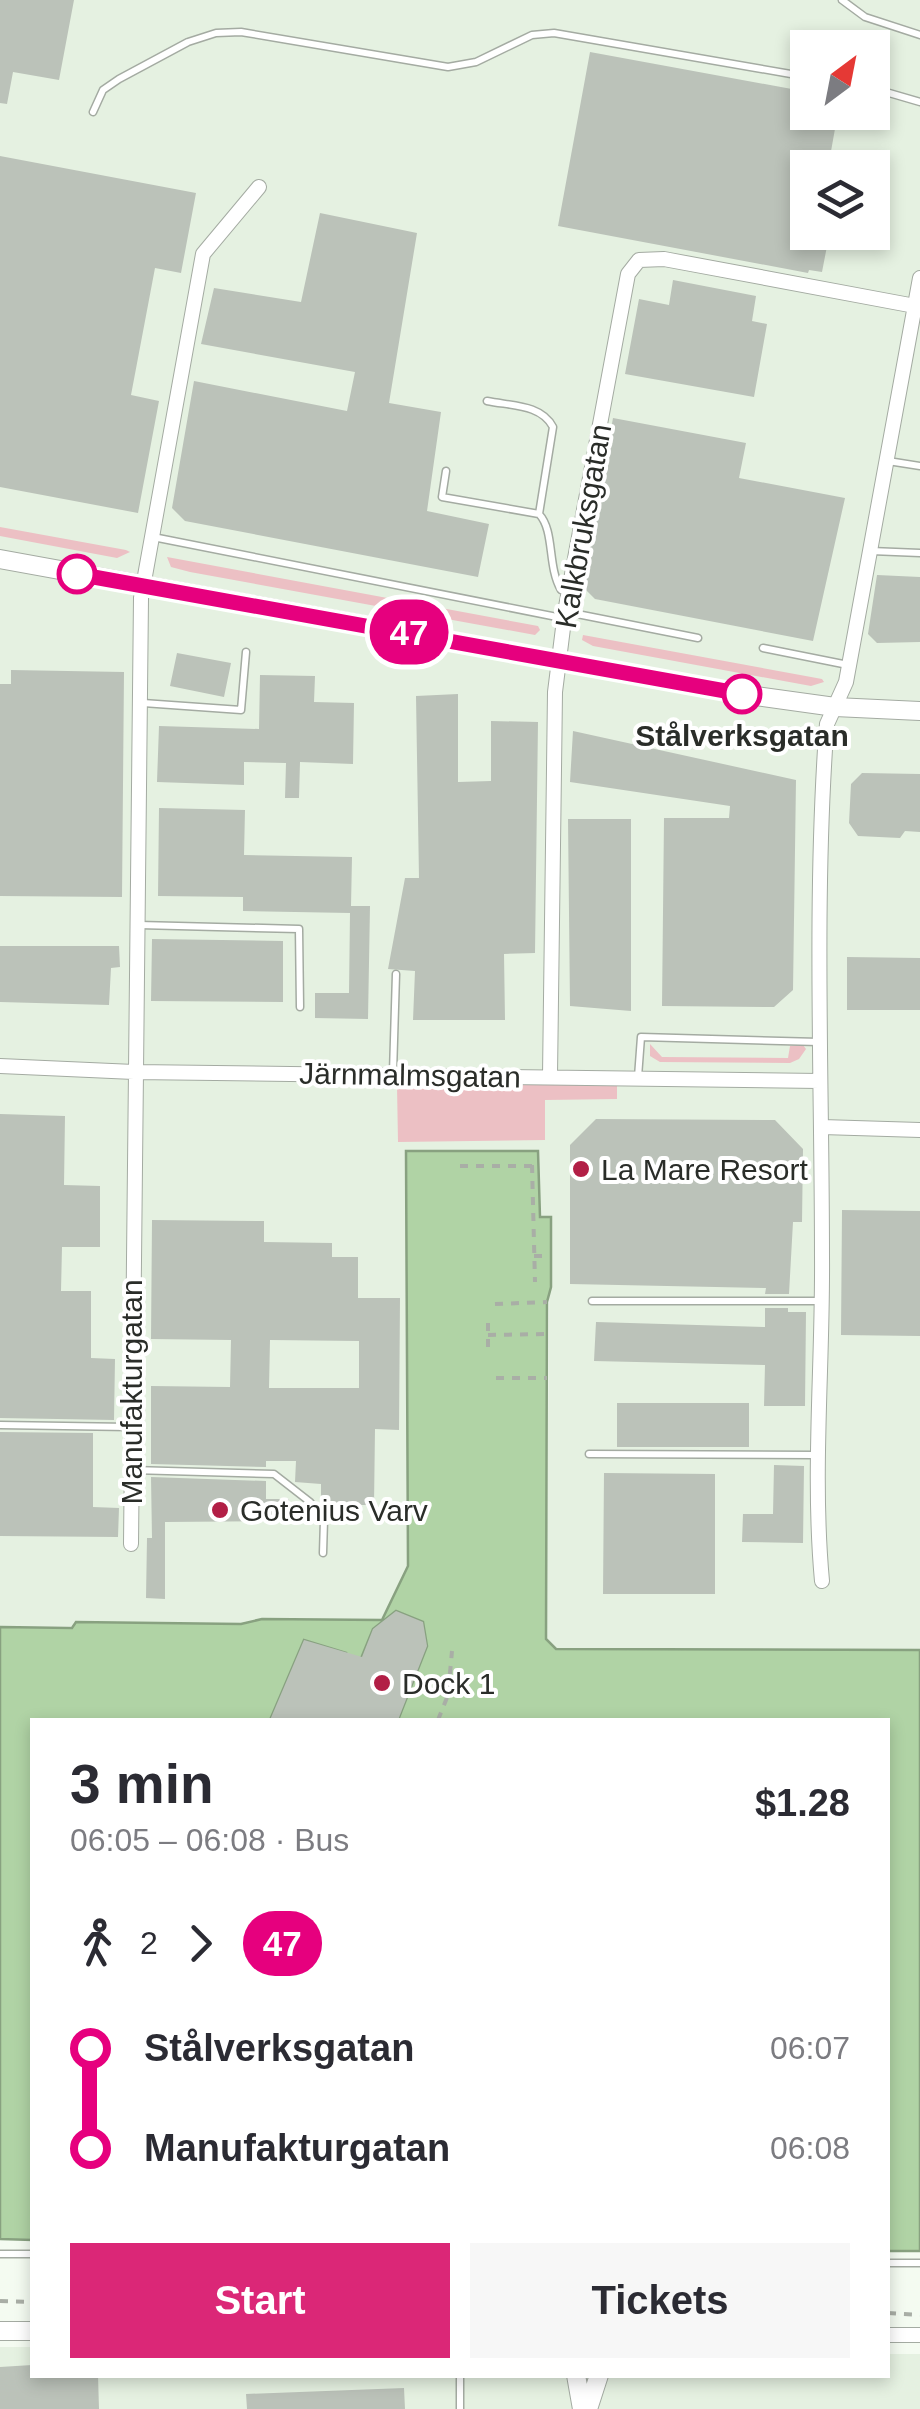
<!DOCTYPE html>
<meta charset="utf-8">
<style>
body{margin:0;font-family:Helvetica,sans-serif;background:#f7f7f7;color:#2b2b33;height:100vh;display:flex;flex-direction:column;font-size:38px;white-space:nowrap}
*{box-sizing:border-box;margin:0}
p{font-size:32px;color:#7c7c81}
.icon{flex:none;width:55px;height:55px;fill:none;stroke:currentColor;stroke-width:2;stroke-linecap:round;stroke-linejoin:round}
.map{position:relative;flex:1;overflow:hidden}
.side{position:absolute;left:30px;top:1718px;width:860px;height:660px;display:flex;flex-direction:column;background:#fff;border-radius:0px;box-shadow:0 5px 15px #0003}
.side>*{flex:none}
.badge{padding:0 20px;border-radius:32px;font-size:35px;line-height:65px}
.needle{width:65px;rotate:32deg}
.tools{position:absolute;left:790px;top:30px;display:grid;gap:20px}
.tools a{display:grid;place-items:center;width:100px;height:100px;border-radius:0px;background:#fff;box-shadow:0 5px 15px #0003;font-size:50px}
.map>.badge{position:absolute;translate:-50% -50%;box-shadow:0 0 0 5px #fff}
.legs{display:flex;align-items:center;gap:15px;height:110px;padding:0 40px;font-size:32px}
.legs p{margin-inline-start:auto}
.overview{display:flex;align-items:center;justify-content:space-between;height:170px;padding:0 40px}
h1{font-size:55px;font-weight:800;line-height:75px}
.button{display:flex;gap:20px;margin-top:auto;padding:20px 40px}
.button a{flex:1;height:115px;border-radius:0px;background:#db2777;color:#fff;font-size:40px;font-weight:800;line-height:115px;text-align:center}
.button a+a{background:#f7f7f7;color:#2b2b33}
ul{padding:0 40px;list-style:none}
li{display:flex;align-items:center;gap:35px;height:100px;font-size:38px}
li i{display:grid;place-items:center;width:15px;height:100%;margin:0 12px;background:currentColor}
li i::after{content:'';width:25px;height:25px;margin:-12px;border:8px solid;border-radius:50%;background:#fff}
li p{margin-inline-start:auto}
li:first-child i{background:linear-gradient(#0000 50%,currentColor 0)}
li:last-child i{background:linear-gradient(currentColor 50%,#0000 0)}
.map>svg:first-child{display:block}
</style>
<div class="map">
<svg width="920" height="2409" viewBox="0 0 920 2409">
<rect width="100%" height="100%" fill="#f4fbf1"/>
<path fill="#e5f1e1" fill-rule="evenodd" d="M0,0h920v1650l-364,-1 -10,-11 4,-421h-10l-3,-66h-131l2,415 -26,54 -120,-1 -21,5 -241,3zM808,48h64v64h-64zM808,168h64v64h-64z
M0,2347h32v28h856v-21h32v55h-920z"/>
<path fill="#ecc0c4" d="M0,527l126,23 4,2 -13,6 -117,-22z
M167,557l371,69 2,4 -5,5 -345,-63 -19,-5z
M583,635l239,44 2,3 -13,4 -218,-40 -11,-6z
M650,1044l12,13 126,1 2,-12 13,-1 3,4 -7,10 -9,4 -130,-1 -10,-6z
M617,1084v15l-72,1v40l-147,2 -1,-56z"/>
<path fill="#b0d3a5" stroke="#88a180" stroke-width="2.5" d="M406,1151h132l2,66h11v70l-4,15 -1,337 10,10 364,1v601h-32v-531h-490l29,-74 -4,-24 -27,-11 -23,18 -37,91 10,-67 -42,-13 -34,80h-238v520l-32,-1v-612l72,1 4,-6 165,2 21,-5 120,1 26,-54z"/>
<path fill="#bbc2b9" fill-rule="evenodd" d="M0,0h74l-15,80 -46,-8 -6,32 -7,-1z
M590,52l218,40v20h30l-10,56h-20v64h8l-1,6 13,3 -6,31 -13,-2 -1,3 -250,-47z
M0,156l196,37 -15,80 -26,-5 -24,127 28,6 -21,112 -138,-26z
M320,213l97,20 -28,170 52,9 -14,99 62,13 -11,53 -293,-56 -13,-13 22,-127 153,30 8,-39 -154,-28 13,-56 87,14z
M673,280l83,16 -4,25 15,3 -13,73 -129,-23 14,-75 30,6z
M613,418l133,25 -7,35 106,20 -32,143 -218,-42 -12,-12z
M877,575l43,2v65l-43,1 -9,-9z
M177,653l54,10 -7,34 -54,-11z
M11,670l113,2 -2,225 -122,-1v-212h11z
M260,675l55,1 -1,26 40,1 -1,61 -53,-2 -1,36h-14l1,-35 -42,-1v23l-87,-3 2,-56 100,3z
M458,694v88l33,-1v-60l47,1 -3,231 -31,1 1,66h-92l2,-49 -27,-2 17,-91h14l-3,-182z
M573,731l223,49 -3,210 -19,17 -112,-1 2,-188h65l1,-12 -160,-24z
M862,773l58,1v58l-15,-1 -5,7 -42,-2 -9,-13 2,-39z
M159,808l86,2 -1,45 108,2 -1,49h19l-2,113 -53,-1v-25h34l1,-80 -107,-2v-14l-85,-1z
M568,819h63v192l-61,-5z
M152,939l131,2v61l-132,-1z
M0,946h119l1,21 -9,1 -2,37 -109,-3z
M847,957l73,1v52h-73z
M0,1114l65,2 -1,69 36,1v61h-38l-1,44h30v67l24,1 -1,61 -114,-2z
M596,1119l179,1 28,29 -1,73h-9l-4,72h-24l1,-6 -196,-4v-139z
M842,1210l78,1v125l-79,-1z
M152,1220l112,1v21l68,1v14h26v41h42l-1,132 -24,-1 -1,76h-53v-21l-26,-2 1,-21h-30v6l-115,-3v-78l79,1 1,-47 -80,-1zM270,1340l89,1v47h-90z
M765,1308h23v4h18l-1,94h-41l1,-41 -171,-4 2,-39 169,5z
M617,1403h132v44h-132z
M0,1432l93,1v74l26,1 -1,29 -118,-1z
M774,1465l30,1 -1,77 -61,-1 1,-28h30z
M604,1473l111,1v120h-112z
M151,1477l115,4v18h23v22l-124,1v77l-19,-1 1,-60h5z
M396,1611l27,11 4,24 -29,74h-128l34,-80 58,17 11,-28z
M32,2365v10h66l1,34h-99v-42z
M404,2388l1,21h-158l-1,-15z"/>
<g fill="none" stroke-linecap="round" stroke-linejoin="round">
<defs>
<path id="service" d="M842,0l23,17 55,18
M872,88l48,14
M93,112l10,-22 16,-11 69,-37 28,-9 25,-1 207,35 28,-5 56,-27 22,-2 254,44
M487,401c24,5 54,3 66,26l-14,87c16,17 8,52 22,76l7,2
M888,461l32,5
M446,471l-4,26 97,17
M153,537l409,81
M871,551l49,2
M567,612l131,26
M763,648l85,17
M143,703l98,7 5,-58
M139,925l160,4 1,78
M393,1073l3,-99
M638,1077l3,-40 178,5
M592,1301h229
M0,1425l129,2
M589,1454l227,1
M132,1470l142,4 36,28 14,18 -1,33
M0,2254h32
M888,2263h32
M460,2376v33"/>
<path id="minor" d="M0,1066l134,6 686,9
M550,1076l5,-384 10,-80 63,-338 11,-14 25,-1 251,47
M822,1127l98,3
M131,1544l10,-946 62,-344 56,-67
M822,1581c-10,-108 1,-217 0,-325 0,-174 -8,-349 4,-522l1,-10 19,-42 74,-404
M888,2335h32"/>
<path id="tertiary" d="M0,559l742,135 93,13 85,4
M0,2331h32
M576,2375l6,34
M588,2409l11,-34"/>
</defs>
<use href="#service" stroke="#a4aba2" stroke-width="9"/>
<use href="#minor" stroke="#a4aba2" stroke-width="16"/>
<use href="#tertiary" stroke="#a4aba2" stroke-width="20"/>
<path stroke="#a9aea6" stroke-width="4" stroke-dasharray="8 8" stroke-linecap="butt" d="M532,1165l3,117
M460,1166h78
M534,1256h15
M495,1304l52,-2
M488,1323v25
M488,1335l59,-1
M496,1378h51
M438,1720l10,-25 4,-44
M0,2301l32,1
M888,2313l32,2"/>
<use href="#service" stroke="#fff" stroke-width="6"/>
<use href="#minor" stroke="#fff" stroke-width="14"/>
<use href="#tertiary" stroke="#fff" stroke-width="18"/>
</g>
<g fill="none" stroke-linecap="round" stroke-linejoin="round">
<defs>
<path id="line-1" d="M77,574l665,120"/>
</defs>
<use href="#line-1" stroke="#fff" stroke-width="22"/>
<use href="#line-1" stroke="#e6007e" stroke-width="15"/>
</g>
<g fill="#fff" stroke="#e6007e" stroke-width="5">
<circle cx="77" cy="574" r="18"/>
<circle cx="742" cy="694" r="18"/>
</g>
<g fill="#b21f46" stroke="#fff" stroke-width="4">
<circle cx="581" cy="1169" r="10"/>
<circle cx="220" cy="1510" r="10"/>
<circle cx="382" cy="1683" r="10"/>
</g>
<g text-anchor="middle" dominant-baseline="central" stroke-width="8" stroke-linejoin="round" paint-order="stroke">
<g font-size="30" fill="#2a2d29" stroke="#fff">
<text transform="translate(583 526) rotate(-80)">Kalkbruksgatan</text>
<text transform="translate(410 1075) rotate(1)">Järnmalmsgatan</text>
<text transform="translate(131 1392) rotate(-90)">Manufakturgatan</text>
</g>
<g font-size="30" font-weight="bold" fill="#2a2d29" stroke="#fff">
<text x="742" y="735">Stålverksgatan</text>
</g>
<g font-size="30" fill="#2a2d29" stroke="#fff" text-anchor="start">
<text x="601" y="1169">La Mare Resort</text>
<text x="240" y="1510">Gotenius Varv</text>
<text x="402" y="1683">Dock 1</text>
</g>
</g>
</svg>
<div class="tools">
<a><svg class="needle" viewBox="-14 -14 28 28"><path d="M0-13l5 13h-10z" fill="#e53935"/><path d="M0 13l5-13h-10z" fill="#7c7c81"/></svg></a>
<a><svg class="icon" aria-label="layers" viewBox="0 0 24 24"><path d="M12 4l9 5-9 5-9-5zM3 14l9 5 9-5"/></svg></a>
</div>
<b class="badge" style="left:409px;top:632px;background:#e6007e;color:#fff">47</b>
<section class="side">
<div class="overview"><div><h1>3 min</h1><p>06:05 – 06:08 · Bus</p></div><b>$1.28</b></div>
<div class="legs"><svg class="icon" aria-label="walk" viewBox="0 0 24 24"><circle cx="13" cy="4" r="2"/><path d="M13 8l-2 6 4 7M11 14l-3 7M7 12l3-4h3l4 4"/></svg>2<svg class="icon" aria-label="forward" viewBox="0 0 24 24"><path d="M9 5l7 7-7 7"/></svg><b class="badge" style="background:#e6007e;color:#fff">47</b></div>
<ul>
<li><i style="color:#e6007e"></i><b>Stålverksgatan</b><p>06:07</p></li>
<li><i style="color:#e6007e"></i><b>Manufakturgatan</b><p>06:08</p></li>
</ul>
<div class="button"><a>Start</a><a>Tickets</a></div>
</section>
</div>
